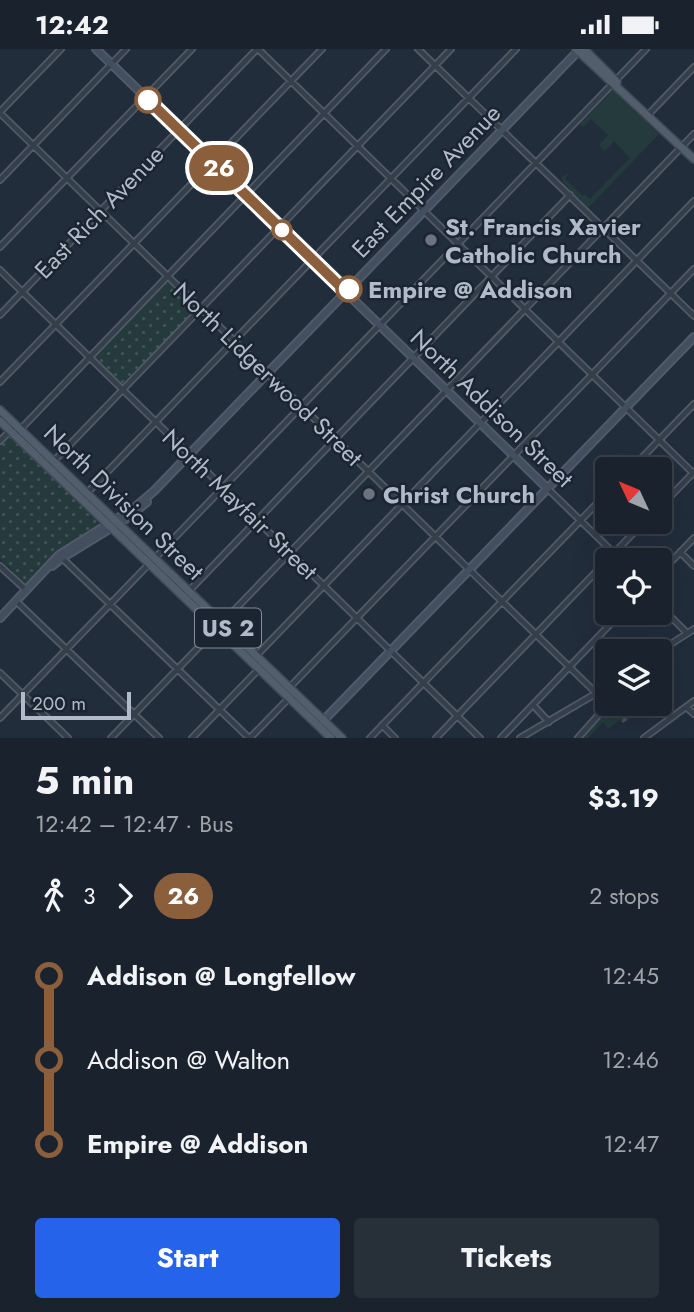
<!DOCTYPE html>
<meta charset="utf-8">
<style>
body{margin:0;font-family:Jost,sans-serif;background:#272f39;color:#f1f3f6;height:100vh;display:flex;flex-direction:column;font-size:26px;white-space:nowrap}
*{box-sizing:border-box;margin:0}
p{font-size:23px;color:#9fa4aa}
.icon{flex:none;width:38px;height:38px;fill:none;stroke:currentColor;stroke-width:2;stroke-linecap:round;stroke-linejoin:round}
.map{position:relative;height:689px;overflow:hidden}
.side{display:flex;flex-direction:column;background:#1a222d;flex:1}
.side>*{flex:none}
.badge{padding:0 14px;border-radius:23px;font-size:24px;line-height:46px}
.needle{width:46px;rotate:314deg}
.fabs{position:absolute;left:595px;top:408px;display:grid;gap:14px}
.fabs a{display:grid;place-items:center;width:77px;height:77px;border-radius:7px;background:#1a222d;box-shadow:0 7px 28px #0002,0 0 0 2px #383f49;font-size:35px}
.scale{position:absolute;left:21px;bottom:18px;width:110px;box-sizing:border-box;padding-left:7px;border:4px solid #b1bac8;border-top:0;font-size:19px;line-height:24px;white-space:nowrap;color:#b1bac8;-webkit-text-stroke:5px #1b2431;paint-order:stroke}
.map>.badge{position:absolute;translate:-50% -50%;box-shadow:0 0 0 4px #fff}
.legs{display:flex;align-items:center;gap:10px;height:77px;padding:0 35px;font-size:23px}
.legs p{margin-inline-start:auto}
.headline{display:flex;align-items:center;justify-content:space-between;height:119px;padding:0 35px}
h1{font-size:38px;font-weight:700;line-height:52px}
.button{display:flex;gap:14px;margin-top:auto;padding:14px 35px}
.button a{flex:1;height:80px;border-radius:7px;background:#2563eb;color:#fff;font-size:28px;font-weight:700;line-height:80px;text-align:center}
.button a+a{background:#272f39;color:#f1f3f6}
ul{padding:0 35px;list-style:none}
li{display:flex;align-items:center;gap:24px;height:84px;font-size:26px}
li i{display:grid;place-items:center;width:10px;height:100%;margin:0 9px;background:currentColor}
li i::after{content:'';width:18px;height:18px;margin:-9px;border:5px solid;border-radius:50%;background:#1a222d}
li p{margin-inline-start:auto}
li:first-child i{background:linear-gradient(#0000 50%,currentColor 0)}
li:last-child i{background:linear-gradient(currentColor 50%,#0000 0)}
.status{display:flex;justify-content:space-between;align-items:center;height:49px;padding:0 35px;background:#1a222d;direction:ltr}
.status svg{height:19px;fill:currentColor}
.map>svg:first-child{display:block}
</style>
<div class="status"><b>12:42</b><svg viewBox="0 0 49 12"><path d="M0 12V9h3v3zM5 12V6h3v6zM10 12V3h3v9zM15 12V0h3v12zM26 1h20v11H26zM47 4h2v5h-2z"/></svg></div>
<div class="map">
<svg width="694" height="689" viewBox="0 0 694 689">
<defs>
<pattern id="forest-firs" width="22" height="20" patternUnits="userSpaceOnUse" patternTransform="scale(1.75)"><rect width="22" height="20" fill="#243a3d"/><path d="M5 1l3.5 6h-7zM16 11l3.5 6h-7z" fill="#415458"/></pattern>
<pattern id="park-dots" width="8" height="8" patternUnits="userSpaceOnUse" patternTransform="scale(1.75)"><rect width="8" height="8" fill="#243a3d"/><path d="M2 2h.1M6 6h.1" fill="none" stroke="#415458" stroke-width="1.8" stroke-linecap="round"/></pattern>
</defs>
<rect width="100%" height="100%" fill="#222d3c"/>
<path fill="#243a3d" d="M613,41l46,44 -72,75 -17,-16 1,-2 -9,-10v-4l7,-4 -4,6 18,17 2,-2 5,5 40,-41 -16,-17 -9,10 -6,-6 9,-10 -17,-16 -8,8 -3,-3z"/>
<path fill="url(#forest-firs)" d="M636,655h15l-28,19 -3,-3 -12,9 -5,-7 -15,16h-6l23,-28 6,6 11,-8z"/>
<path fill="url(#park-dots)" d="M166,232l3,1 27,28 -75,75 -28,-28z
M12,387l87,85 -3,7 -38,25 -33,33 -14,-12 1,-4 -12,-11v-114z"/>
<g fill="none" stroke-linecap="round" stroke-linejoin="round">
<defs>
<path id="street" d="M258,0l436,425
M418,0l276,267
M0,63l61,-63
M0,64l593,577 8,13 1,8 -24,27
M648,66l46,-48
M0,131l126,-131
M0,198l192,-198
M0,221l480,468
M0,266l257,-266
M0,333l322,-333
M15,386l371,-386
M0,392l16,-16
M53,413l398,-413
M631,420l63,-65
M547,439l74,72
M87,444l429,-444
M660,458l34,-35
M680,503l14,14
M61,508l188,181
M155,509l491,-509
M0,517l26,24
M660,524l34,-35
M189,542l381,-396
M16,552l143,137
M660,557l27,27
M660,602l34,-22
M257,606l437,-454
M0,624l68,65
M290,638l404,-418
M533,656l16,17
M686,658l8,7
M0,669l149,-154
M382,676l13,13
M111,689l583,-604
M192,689l67,-69
M250,689l39,-40
M370,689l237,-245
M436,689l209,-217
M501,689l120,-125
M520,689l87,-51
M644,689l50,-37"/>
<path id="secondary" d="M96,0l451,439
M52,517l10,-8 65,-40 20,-16
M0,569l59,-63 75,-47 20,-17 426,-442
M322,673l372,-385"/>
<path id="primary" d="M576,0l118,110
M584,0l33,33
M0,361l342,328
M0,372l331,317"/>
</defs>
<use href="#street" stroke="#515a67" stroke-width="8"/>
<use href="#secondary" stroke="#515a67" stroke-width="10"/>
<use href="#primary" stroke="#3f4855" stroke-width="10"/>
<use href="#street" stroke="#353f4c" stroke-width="4.5"/>
<use href="#secondary" stroke="#434e5f" stroke-width="6"/>
<use href="#primary" stroke="#535e6c" stroke-width="7"/>
</g>
<g fill="none" stroke-linecap="round" stroke-linejoin="round">
<defs>
<path id="line-1" d="M148,51l198,192 3,-3"/>
</defs>
<use href="#line-1" stroke="#fff" stroke-width="16"/>
<use href="#line-1" stroke="#8b5e3c" stroke-width="10"/>
</g>
<g fill="#fff" stroke="#8b5e3c" stroke-width="3.5">
<circle cx="148" cy="51" r="12"/>
<circle cx="282" cy="181" r="9"/>
<circle cx="349" cy="240" r="12"/>
</g>
<g fill="#6b7280" stroke="#1b2431" stroke-width="2.5">
<circle cx="431" cy="191" r="7"/>
<circle cx="369" cy="445" r="7"/>
</g>
<g text-anchor="middle" dominant-baseline="central" stroke-width="5" stroke-linejoin="round" paint-order="stroke">
<rect fill="#1b2431" stroke="#848d9b" stroke-width="2" x="195" y="559.5" width="66" height="39" rx="5"/>
<g font-size="23" font-weight="bold" fill="#b1bac8">
<text x="228" y="579">US 2</text>
</g>
<g font-size="24" fill="#b1bac8" stroke="#1b2431">
<text transform="translate(426 132) rotate(-46)">East Empire Avenue</text>
<text transform="translate(99 163) rotate(-46)">East Rich Avenue</text>
<text transform="translate(268 325) rotate(44)">North Lidgerwood Street</text>
<text transform="translate(492 359) rotate(44)">North Addison Street</text>
<text transform="translate(124 453) rotate(44)">North Division Street</text>
<text transform="translate(240 455) rotate(44)">North Mayfair Street</text>
</g>
<g font-size="24" font-weight="bold" fill="#b1bac8" stroke="#1b2431" text-anchor="start">
<text x="445" y="177">St. Francis Xavier<tspan x="445" dy="28">Catholic Church</tspan></text>
<text x="383" y="445">Christ Church</text>
</g>
<g font-size="24" font-weight="bold" fill="#b1bac8" stroke="#1b2431" text-anchor="start">
<text x="368" y="240">Empire @ Addison</text>
</g>
</g>
</svg>
<div class="fabs">
<a><svg class="needle" viewBox="-14 -14 28 28"><path d="M0-13l5 13h-10z" fill="#e53935"/><path d="M0 13l5-13h-10z" fill="#9fa4aa"/></svg></a>
<a><svg class="icon" aria-label="locate" viewBox="0 0 24 24"><circle cx="12" cy="12" r="6"/><path d="M12 2v4M12 18v4M2 12h4M18 12h4"/></svg></a>
<a><svg class="icon" aria-label="layers" viewBox="0 0 24 24"><path d="M12 4l9 5-9 5-9-5zM3 14l9 5 9-5"/></svg></a>
</div>
<div class="scale">200 m</div>
<b class="badge" style="left:219px;top:119px;background:#8b5e3c;color:#fff">26</b>
</div>
<section class="side">
<div class="headline"><div><h1>5 min</h1><p>12:42 – 12:47 · Bus</p></div><b>$3.19</b></div>
<div class="legs"><svg class="icon" aria-label="walk" viewBox="0 0 24 24"><circle cx="13" cy="4" r="2"/><path d="M13 8l-2 6 4 7M11 14l-3 7M7 12l3-4h3l4 4"/></svg>3<svg class="icon" aria-label="forward" viewBox="0 0 24 24"><path d="M9 5l7 7-7 7"/></svg><b class="badge" style="background:#8b5e3c;color:#fff">26</b><p>2 stops</p></div>
<ul>
<li><i style="color:#8b5e3c"></i><b>Addison @ Longfellow</b><p>12:45</p></li>
<li><i style="color:#8b5e3c"></i><span>Addison @ Walton</span><p>12:46</p></li>
<li><i style="color:#8b5e3c"></i><b>Empire @ Addison</b><p>12:47</p></li>
</ul>
<div class="button"><a>Start</a><a>Tickets</a></div>
</section>
